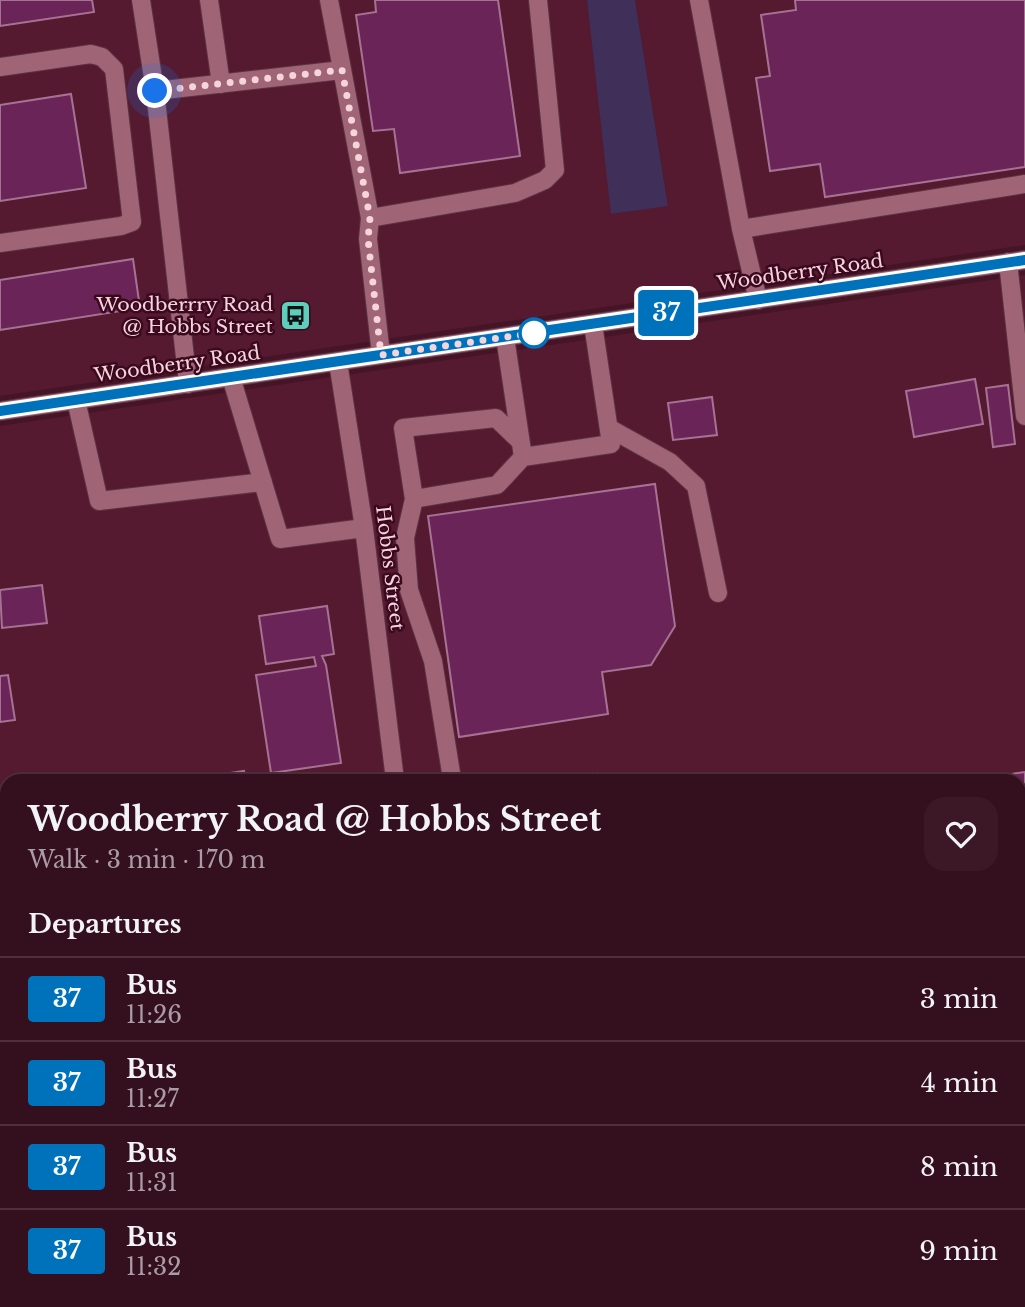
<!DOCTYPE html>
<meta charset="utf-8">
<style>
body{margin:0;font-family:"Libre Baskerville",serif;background:#3c1826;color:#f1f3f6;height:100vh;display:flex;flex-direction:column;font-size:26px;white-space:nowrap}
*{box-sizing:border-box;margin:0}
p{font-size:23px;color:#a99ca4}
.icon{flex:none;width:38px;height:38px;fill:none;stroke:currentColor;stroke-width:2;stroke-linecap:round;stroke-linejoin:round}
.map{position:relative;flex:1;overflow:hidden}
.panel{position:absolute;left:0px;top:774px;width:1026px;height:534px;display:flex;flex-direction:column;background:#340f1d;border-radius:21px 21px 0 0;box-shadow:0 2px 5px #0004,0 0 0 2px #4e2f3b}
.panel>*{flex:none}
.badge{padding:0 14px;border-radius:5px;font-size:24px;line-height:46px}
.you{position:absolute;width:35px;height:35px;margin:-18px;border:5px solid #fff;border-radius:50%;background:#1a73e8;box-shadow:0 0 0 10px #1a73e833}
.map>.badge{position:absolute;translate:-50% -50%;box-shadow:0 0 0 4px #fff}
h2{padding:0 28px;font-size:26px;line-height:63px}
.round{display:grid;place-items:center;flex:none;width:74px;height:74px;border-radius:21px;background:#3c1826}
.headline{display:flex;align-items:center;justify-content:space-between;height:119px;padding:0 28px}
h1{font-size:33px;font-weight:800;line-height:52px}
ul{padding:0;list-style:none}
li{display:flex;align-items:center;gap:21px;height:84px;padding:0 28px;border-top:2px solid #4e2f3b}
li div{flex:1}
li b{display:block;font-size:26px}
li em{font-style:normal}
li .badge{min-width:77px;font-weight:700;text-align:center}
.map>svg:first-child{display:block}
</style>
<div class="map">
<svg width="1025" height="1307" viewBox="0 0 1025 1307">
<rect width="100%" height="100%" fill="#461427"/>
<path fill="#551a30" d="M0,0h587l25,214 56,-9 -33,-205h390v245l-1025,151z
M1025,275v934l-6,1 -1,-430h-1011v520h505l1,7h-513v-881z
M709,1300h148l1,7h-145z"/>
<path fill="#3f2f59" d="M587,0h48l33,206 -57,8z
M512,1300h197l4,7h-200z"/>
<path fill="#1175ac" d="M1025,1209v98h-167l-1,-7h161l1,-90z"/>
<path fill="#6b2457" stroke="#a67293" stroke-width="2" d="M0,0h92l2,12 -94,14z
M375,0h123l22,156 -120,17 -6,-44 -21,2 -17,-116 20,-3z
M795,0h230v167l-200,30 -5,-33 -50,7 -14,-93 14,-2 -9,-61 35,-5z
M71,94l15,94 -86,13v-96z
M133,259l7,49 -140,22v-50z
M975,379l8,45 -69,13 -8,-46z
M1008,385l7,59 -22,3 -7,-59z
M712,397l5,38 -44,5 -5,-37z
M655,484l20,142 -24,39 -49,7 6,42 -149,23 -31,-221z
M42,585l5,38 -45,5 -2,-38z
M327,606l7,48 -12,2 4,9 15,98 -70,10 -15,-98 60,-9 -2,-9 -48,7 -7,-48z
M8,675l7,45 -15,2v-46z
M244,771l2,9h-61z
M1025,772v73h-5l5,34v75l-7,1v-175h-51z
M597,773l1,7h-49z
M7,966v334h74l1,7h-82v-340z"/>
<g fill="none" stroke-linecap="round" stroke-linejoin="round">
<defs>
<path id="minor" d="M141,0l14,91 33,293
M209,0l12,84
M329,0l41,218
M699,0l42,229 17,71
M0,67l91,-13 11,3 12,12 18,153 -11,4 -121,17
M155,91l187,-21
M741,229l284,-45
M1008,262l17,154
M505,337l18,120 88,-13 -18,-120
M381,355l-13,-116 2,-21 145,-25 30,-13 10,-10 -17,-170
M338,362l26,166 31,252
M231,377l49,162 84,-11
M76,400l23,101 164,-19
M0,411l1025,-151
M609,428l61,34 26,24 22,107
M520,441l-24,-23 -93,10 11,71 83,-14 26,-28
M414,499l-9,39 4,52 24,71 19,118
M0,944h7
M181,1300v7"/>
</defs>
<use href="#minor" stroke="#5b3341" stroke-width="20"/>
<use href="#minor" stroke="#9f6475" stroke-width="18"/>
</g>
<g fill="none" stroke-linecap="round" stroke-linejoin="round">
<defs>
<path id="line" d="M0,411l1025,-151"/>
</defs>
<use href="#line" stroke="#fff" stroke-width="16"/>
<use href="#line" stroke="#0072bc" stroke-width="10"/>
<path stroke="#f6d4dc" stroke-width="7" stroke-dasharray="0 12.6" d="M155,91l187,-21 28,148 -2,21 13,116 153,-22"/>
</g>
<defs>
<symbol id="bus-square" viewBox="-11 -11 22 22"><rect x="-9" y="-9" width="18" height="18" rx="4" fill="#5ccebb" stroke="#3b091d"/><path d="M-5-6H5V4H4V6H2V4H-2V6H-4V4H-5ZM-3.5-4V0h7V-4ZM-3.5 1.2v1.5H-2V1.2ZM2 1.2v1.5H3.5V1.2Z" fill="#111"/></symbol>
</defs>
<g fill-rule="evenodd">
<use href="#bus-square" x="278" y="298" width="35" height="35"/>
</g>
<circle fill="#fff" stroke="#0072bc" stroke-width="3.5" cx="534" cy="333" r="14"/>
<g text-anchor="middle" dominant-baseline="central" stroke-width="5" stroke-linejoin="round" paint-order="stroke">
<g font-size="19" fill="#f6d4dc" stroke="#3b091d">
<text transform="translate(800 272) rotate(-8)">Woodberry Road</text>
<text transform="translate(177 364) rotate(-8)">Woodberry Road</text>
<text transform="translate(390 568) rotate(83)">Hobbs Street</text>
</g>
<g font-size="19" fill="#f6d4dc" stroke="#3b091d" text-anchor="end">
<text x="273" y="304">Woodberrry Road<tspan x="273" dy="22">@ Hobbs Street</tspan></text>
</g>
</g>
</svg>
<div class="you" style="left:155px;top:91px"></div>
<b class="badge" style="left:666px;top:313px;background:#0072bc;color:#fff">37</b>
<section class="panel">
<div class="headline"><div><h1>Woodberry Road @ Hobbs Street</h1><p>Walk · 3 min · 170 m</p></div><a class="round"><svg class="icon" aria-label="heart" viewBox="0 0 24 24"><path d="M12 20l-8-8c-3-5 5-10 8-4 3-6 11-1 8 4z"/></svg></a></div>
<h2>Departures</h2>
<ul>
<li><span class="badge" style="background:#0072bc;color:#fff">37</span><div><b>Bus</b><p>11:26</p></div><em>3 min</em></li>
<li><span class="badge" style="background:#0072bc;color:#fff">37</span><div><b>Bus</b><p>11:27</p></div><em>4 min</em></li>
<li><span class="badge" style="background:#0072bc;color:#fff">37</span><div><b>Bus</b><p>11:31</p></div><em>8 min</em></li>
<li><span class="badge" style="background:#0072bc;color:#fff">37</span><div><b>Bus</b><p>11:32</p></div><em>9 min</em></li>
</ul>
</section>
</div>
